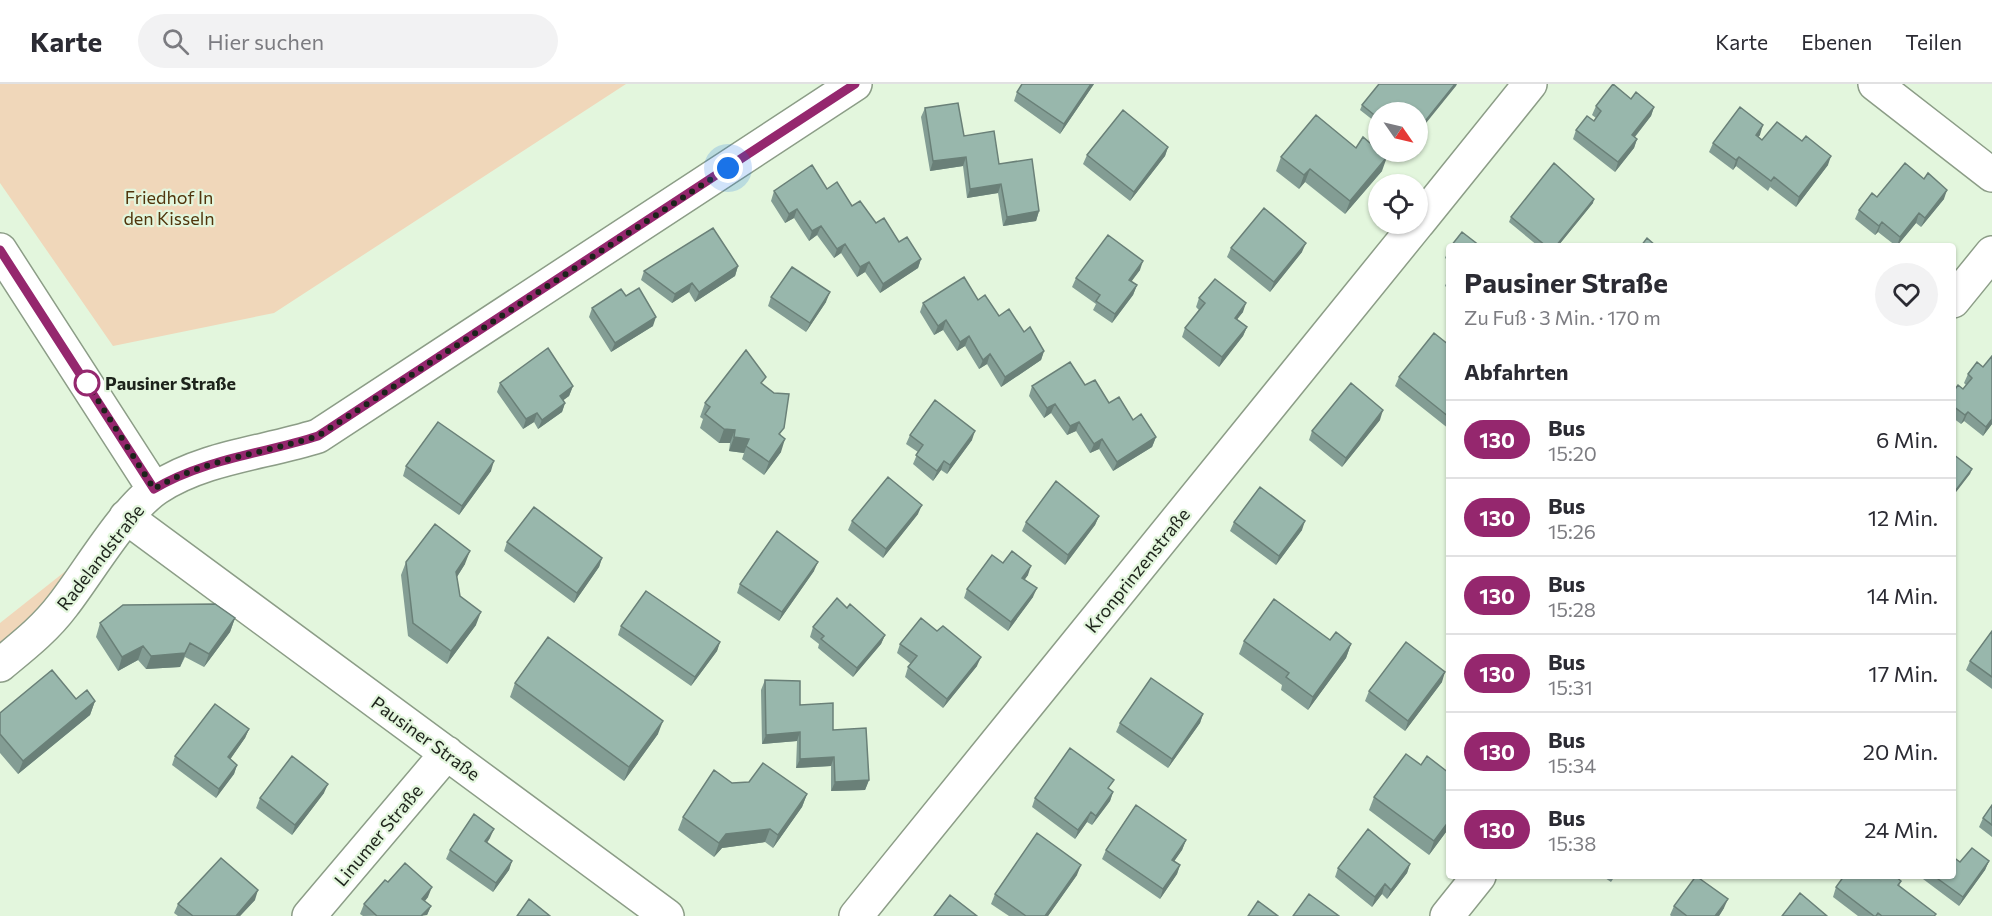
<!DOCTYPE html>
<html lang="de">
<meta charset="utf-8">
<style>
body{margin:0;font-family:Commissioner,sans-serif;background:#f2f2f3;color:#2b2b33;height:100vh;display:flex;flex-direction:column;font-size:22px;white-space:nowrap}
*{box-sizing:border-box;margin:0}
p{font-size:20px;color:#7c7c81}
.icon{flex:none;width:33px;height:33px;fill:none;stroke:currentColor;stroke-width:2;stroke-linecap:round;stroke-linejoin:round}
.map{position:relative;flex:1;overflow:hidden}
.sheet{position:absolute;left:1446px;top:159px;width:510px;height:636px;display:flex;flex-direction:column;background:#fff;border-radius:6px;box-shadow:0 2px 4px #0004}
.sheet>*{flex:none}
.badge{padding:0 12px;border-radius:20px;font-size:21px;line-height:39px}
.needle{width:39px;rotate:124deg}
.buttons{position:absolute;left:1368px;top:18px;display:grid;gap:12px}
.buttons a{display:grid;place-items:center;width:60px;height:60px;border-radius:50%;background:#fff;box-shadow:0 2px 4px #0004;font-size:30px}
.you{position:absolute;width:30px;height:30px;margin:-15px;border:4px solid #fff;border-radius:50%;background:#1a73e8;box-shadow:0 0 0 9px #1a73e833}
.map>.badge{position:absolute;translate:-50% -50%;box-shadow:0 0 0 3px #fff}
h2{padding:0 18px;font-size:22px;line-height:54px}
.round{display:grid;place-items:center;flex:none;width:63px;height:63px;border-radius:32px;background:#f2f2f3}
.overview{display:flex;align-items:center;justify-content:space-between;height:102px;padding:0 18px}
h1{font-size:28px;font-weight:700;line-height:45px}
ul{padding:0;list-style:none}
li{display:flex;align-items:center;gap:18px;height:78px;padding:0 18px;border-top:2px solid #e1e1e2}
li div{flex:1}
li b{display:block;font-size:22px}
li em{font-style:normal}
li .badge{min-width:66px;font-weight:700;text-align:center}
header{display:flex;align-items:center;gap:36px;box-sizing:border-box;height:84px;padding:0 30px;background:#fff;border-bottom:2px solid #e1e1e2}
header strong{font-size:28px}
nav{display:flex;gap:33px;margin-inline-start:auto;font-size:21px}
.search{width:420px;height:54px;background:#f2f2f3;display:flex;align-items:center;gap:15px;box-sizing:border-box;padding:0 21px;border-radius:33px;color:#7c7c81;font-size:22px}
.map>svg:first-child{display:block}
</style>
<header>
<strong>Karte</strong>
<div class="search"><svg class="icon" aria-label="search" viewBox="0 0 24 24"><circle cx="10" cy="10" r="6"/><path d="M15 15l6 6"/></svg>Hier suchen</div>
<nav><a>Karte</a><a>Ebenen</a><a>Teilen</a></nav>
</header>
<div class="map">
<svg width="1992" height="832" viewBox="0 0 1992 832">
<rect width="100%" height="100%" fill="#e3f6dd"/>
<path fill="#f0d7ba" d="M0,0h626l-352,229 -161,33 -113,-163z
M72,482l-24,34 -48,53v-30z"/>
<g fill="none" stroke-linecap="round" stroke-linejoin="round">
<defs>
<path id="street" d="M1875,0l117,91
M1418,139l112,-139
M1953,217l39,-48
M126,433l541,399
M309,832l138,-163
M856,832l561,-692
M1447,832l32,-40"/>
<path id="secondary" d="M0,166l154,239
M0,581c23,-19 45,-36 63,-60 25,-32 62,-96 94,-117 47,-31 108,-35 161,-52l537,-352"/>
</defs>
<use href="#street" stroke="#8c9d87" stroke-width="36"/>
<use href="#secondary" stroke="#8c9d87" stroke-width="36"/>
<use href="#street" stroke="#fff" stroke-width="33"/>
<use href="#secondary" stroke="#fff" stroke-width="33"/>
</g>
<path fill="#839d94" d="M1094,0l-34,50 -46,-33 3,-9z
M1456,2l-78,26v12l-18,-14 2,-5z
M1631,15l23,8 -3,9 -16,21 2,2 -3,9 -19,24 -42,-33 3,-9 18,-9 2,-3 -4,-3 4,-9z
M925,24l39,28 35,28 40,47 -3,10 -33,5 -5,-33 -31,5 -4,-32 -33,5 -9,-54z
M1760,51l-2,2 4,3 66,25 -32,42 -26,-20 -2,4 -32,-25 -3,4 -24,-18 4,-9z
M1168,63l-3,9 -35,45 -47,-37 4,-9z
M1281,73l101,14 -37,43 -40,-32 -6,7 -23,-18z
M827,105l49,34 45,36 -3,9 -38,25 -15,-21 -8,5 -16,-24 -7,5 -17,-23 -8,6 -15,-23 -9,5 -14,-22 3,-10z
M1877,113l67,2 -23,28 -5,-4 -19,23h-1l-18,-14 -3,3 -20,-16 4,-9z
M1593,119l-35,43h-20l-29,-24 2,-5z
M1231,164l71,4 -32,40 -43,-35z
M1449,164v13l-4,-3z
M738,182l-3,10 -40,26 -6,-10 -17,11 -31,-23 3,-9z
M1140,186l-9,11 6,4 -4,10 -21,28 -19,-13 3,-6 -24,-17 4,-9z
M1449,192v13l-4,-3z
M626,212l27,30 -42,26 -22,-35 3,-9z
M771,213l55,5 -20,30 -38,-26z
M1199,214l44,14 -6,7 10,8 -4,9 -24,31 -37,-30 3,-9 14,-18 -3,-3z
M978,216l21,16 25,16 20,19 -3,9 -40,27 -14,-23 -8,5 -14,-23 -8,5 -14,-21 -9,5 -14,-23 3,-9z
M1449,261v84l-54,-43 4,-9z
M1977,278l15,62 -9,12 -19,-15 -3,3 -8,-6v-26l10,-3 3,-4 -2,-2 4,-9z
M500,299l73,3 -4,10 -6,4 2,3 -3,9 -24,17 -4,-7 -11,7 -26,-37z
M763,301l18,51v16l-17,23 -22,-16 2,-6 -15,-2 1,-8h-11l-19,-15 3,-9 -3,-2 5,-14z
M1085,301l71,52 -4,10 -39,24 -14,-22 -9,4 -14,-22 -9,4 -16,-22 -7,5 -15,-22 3,-10z
M1380,336l-38,47 -33,-27 3,-9z
M910,351l62,5 -25,34 -6,-4 -8,11 -20,-17 5,-12 -12,-8z
M406,382l85,5 -32,44 -56,-39z
M918,430l-35,44 -35,-28 4,-9z
M1099,432l-4,9 -30,40 -43,-34 4,-9z
M1234,438l68,8 -26,35 -46,-34z
M507,458l95,16 -3,9 -25,36 -70,-52z
M406,478l59,2 -8,13 3,19 16,29 -29,39 -39,-28 -7,-61z
M1003,479l25,12 -3,4 8,18 -25,34 -44,-33 3,-9z
M814,487l-35,50 -42,-28 3,-9z
M847,524l38,27 -4,9 -28,33 -35,-29 1,-4 -9,-7 3,-10z
M235,534l-5,14 -26,35 -19,-10 -5,10 -34,2 -8,-9 -20,11 -22,-34 4,-14z
M621,542l99,16 -3,9 -26,35 -73,-51z
M1992,547v58l-26,-19 4,-9z
M1330,556l21,4 -5,14 -38,52 -27,-20 1,-5 -43,-31 5,-13z
M900,560l77,22 -34,42 -38,-31 3,-10 3,-3 -14,-11z
M765,596l35,25 33,25 36,50 -4,10 -34,1v-25l-35,2 1,-27 -35,3 -1,-54z
M1442,598l-37,49 -40,-30 4,-10z
M515,599l143,51 -34,47 -114,-84z
M76,615l19,2 -5,14 -72,59 -18,-21v-40z
M1203,630l-3,9 -32,45 -52,-36 4,-9z
M249,645l-4,9 -15,21 7,6 -3,9 -18,24 -44,-33 3,-9z
M1421,681l28,63 -20,27 -60,-45 5,-13z
M732,699l75,11 -5,13 -29,41 -8,-6 -43,6 -8,9 -36,-27 5,-13z
M1110,706l3,2 -3,9 -18,24 -5,-3 -12,17 -43,-32 3,-9z
M324,709l-32,42 -36,-27 4,-10z
M1992,721v32l-13,-10 4,-9z
M490,754l-3,5 25,18 -3,9 -16,22 -47,-33 4,-9z
M1186,756l-4,10 -8,11 6,4 -3,9 -17,25 -58,-40 4,-9z
M1989,777l-4,9 -26,36 -36,-27 1,-3h29z
M1410,780l-3,9 -20,26 -5,-5 -10,13 -37,-30 3,-9z
M1077,791l-29,41h-39l-18,-12 4,-10z
M1602,792h13l-4,6z
M1901,797l-2,5 37,28 -1,2h-77l-25,-19 3,-10z
M388,798l40,15 -3,4 6,5 -4,9 -64,1 -3,-2 4,-10z
M255,816l-15,16h-62l-4,-3 4,-9z
M1674,822l50,2 -5,8h-48l-1,-1z"/>
<path fill="#6a8078" d="M1091,0h3l-34,50 4,-10z
M1455,0h2l-1,2 -38,47v-3z
M1654,23l-3,9 -22,28 3,-9z
M1763,41l-3,10 -7,9 3,-9z
M1637,55l-3,9 -19,24 3,-10z
M1168,63l-3,9 -35,45 4,-9z
M1831,72l-3,9 -32,42 3,-10z
M966,73l-3,9 -33,5 3,-10z
M1387,73l-5,14 -37,43 5,-13z
M1739,73l-3,9 -3,4 3,-10z
M1310,85l-5,13 -6,7 5,-14z
M1001,100l-3,9 -31,5 3,-9z
M1947,106l-3,9 -23,28 4,-9z
M1594,115l-1,4 -35,43h-2z
M797,125l-3,9 -9,5 4,-9z
M1039,127l-3,10 -33,5 4,-9z
M1919,129l-3,10 -19,23 3,-9z
M1882,138l-4,10 -3,3 4,-9z
M821,142l-4,9 -8,6 3,-10z
M1306,159l-4,9 -32,40 4,-10z
M845,160l-4,9 -7,5 3,-9z
M921,175l-3,9 -38,25 3,-9z
M1143,177l-3,9 -14,19 3,-9z
M869,178l-4,10 -8,5 3,-10z
M738,182l-3,10 -40,26 4,-10z
M692,199l-3,9 -17,11 3,-9z
M1137,201l-4,10 -21,28 3,-9z
M830,208l-4,10 -20,30 4,-9z
M1246,219l-3,9 -12,15 4,-9z
M656,233l-3,9 -42,26 4,-9z
M946,236l-3,10 -9,5 4,-9z
M1247,243l-4,9 -24,31 3,-10z
M969,252l-4,10 -8,5 3,-9z
M1044,267l-3,9 -40,27 4,-10z
M990,270l-3,10 -8,5 4,-9z
M573,302l-4,10 -12,9 3,-9z
M565,319l-3,9 -24,17 4,-9z
M1055,320l-4,9 -7,5 3,-10z
M1383,326l-3,10 -38,47 4,-9z
M1968,328l-4,9 -3,3 4,-9z
M537,329l-3,9 -11,7 3,-10z
M1992,335v5l-9,12 3,-9z
M1079,338l-3,9 -9,4 3,-9z
M724,345l11,1 -5,13h-11z
M975,347l-3,9 -25,34 3,-9z
M734,353l15,2 -5,14 -15,-2z
M1156,353l-4,10 -39,24 4,-9z
M785,355l-4,13 -17,23 5,-13z
M1102,355l-3,10 -9,4 4,-9z
M494,377l-3,10 -32,44 3,-9z
M944,377l-3,9 -8,11 4,-10z
M1972,385l-2,5 -17,22v-2z
M922,421l-4,9 -35,44 3,-9z
M1099,432l-4,9 -30,40 3,-10z
M1305,437l-3,9 -26,35 3,-9z
M470,467l-5,13 -14,22 5,-14z
M602,474l-3,9 -25,36 3,-10z
M818,478l-4,9 -35,50 3,-9z
M1031,482l-3,9 -9,12 3,-9z
M1037,504l-4,9 -25,34 3,-9z
M481,528l-5,13 -29,39 4,-13z
M235,534l-5,14 -26,35 5,-13z
M885,551l-4,9 -28,33 4,-9z
M720,558l-3,9 -26,35 4,-9z
M190,559l-10,24 -34,2 5,-13z
M1351,560l-5,14 -38,52 5,-13z
M143,562l-5,14 -20,11 4,-14z
M981,573l-4,9 -34,42 4,-9z
M1445,588l-3,10 -37,49 3,-10z
M95,617l-5,14 -72,59 5,-13z
M1203,630l-3,9 -32,45 4,-9z
M663,637l-5,13 -34,47 5,-14z
M249,645l-4,9 -20,29 3,-10z
M800,648l-3,9 -35,3 4,-9z
M834,673l-3,9 -35,2 4,-9z
M237,681l-3,9 -18,24 3,-9z
M869,696l-4,10 -34,1 4,-9z
M328,700l-4,9 -32,42 3,-10z
M1113,708l-3,9 -18,24 4,-9z
M807,710l-5,13 -29,41 5,-13z
M1091,728l-4,10 -12,17 3,-9z
M1449,737v7l-20,27 5,-14z
M494,745l-4,9 -9,12 4,-9z
M770,745l-5,13 -43,6 -8,9 5,-14 7,-9z
M1186,756l-4,10 -13,19 3,-9z
M512,777l-3,9 -16,22 3,-9z
M1989,777l-4,9 -26,36 4,-9z
M1410,780l-3,9 -20,26 4,-9z
M1081,781l-4,10 -29,41h-3z
M1180,781l-3,9 -17,25 3,-10z
M1385,800l-3,10 -10,13 3,-10z
M432,803l-4,10 -9,11 3,-9z
M258,806l-3,10 -15,16h-4z
M1728,815l-4,9 -5,8h-4z
M431,822l-4,9 -6,1z"/>
<path fill="#98b7ac" stroke="#6a8078" stroke-width="1.5" d="M1022,0h69l-27,40 -47,-32z
M1379,0h76l-37,46v-18h-40v6l-16,-13z
M1613,0l18,15 5,-7 18,15 -22,28 5,4 -19,23 -42,-32 11,-14 7,5 7,-10 -5,-5z
M958,19l6,33 30,-5 5,33 33,-5 7,52 -32,6 -6,-33 -31,5 -4,-32 -33,4 -8,-53z
M1740,23l23,18 -7,10 6,5 15,-18 25,19 4,-5 25,20 -32,41 -25,-20 -3,4 -32,-24 -3,3 -23,-17z
M1123,26l45,37 -34,45 -47,-37z
M1316,31l40,33 7,-11 15,13v2h2l7,5 -37,44 -40,-32 -6,6 -23,-18z
M1554,79l40,36 -38,47h-10l-35,-29z
M1905,79l19,16 4,-6 19,17 -22,28 -6,-5 -19,24 -18,-15 -3,4 -20,-16 13,-17 5,4z
M812,81l15,24 10,-7 15,24 8,-5 16,22 8,-5 15,24 8,-5 14,22 -38,25 -14,-22 -9,5 -15,-23 -8,5 -16,-23 -9,5 -15,-22 -8,5 -15,-23z
M1264,124l42,35 -32,39 -43,-34z
M713,144l25,38 -39,26 -7,-9 -17,11 -31,-23z
M1462,148l18,14h-29z
M1108,151l35,26 -14,19 8,5 -22,29 -19,-13 4,-6 -24,-17z
M1647,154l9,8h-15z
M792,183l38,25 -20,31 -39,-26z
M964,193l14,23 7,-5 14,21 10,-7 15,23 6,-5 14,24 -39,26 -15,-23 -7,6 -14,-24 -9,6 -14,-22 -8,6 -15,-23z
M1215,195l31,24 -11,15 12,9 -25,30 -37,-29 20,-25 -6,-5z
M639,204l17,29 -41,26 -23,-35 29,-19 5,7z
M1434,249l15,12v72l-50,-40z
M548,264l25,38 -13,10 5,7 -23,17 -5,-7 -11,6 -26,-36z
M746,266l20,27 -5,6 13,10 15,1 -5,34 -5,6 6,5 -16,23 -23,-16 3,-7 -15,-2 1,-7 -11,-1 -19,-15 5,-7 -5,-4z
M1992,272v63l-6,8 -18,-15 -3,3 -12,-9v-14l5,-7 5,4 9,-11 -4,-4 9,-12 6,5z
M1070,278l15,23 10,-5 14,23 10,-6 14,23 8,-6 15,23 -39,25 -15,-23 -8,5 -15,-22 -9,4 -15,-22 -8,4 -15,-22z
M1351,299l32,27 -37,48 -34,-27z
M935,316l40,31 -25,34 -6,-4 -7,10 -21,-16 7,-10 -13,-10z
M438,338l56,39 -32,45 -56,-40z
M1953,370l19,15 -19,25z
M888,393l34,28 -36,44 -34,-28z
M1056,397l43,35 -31,39 -42,-33z
M1260,403l45,34 -26,35 -45,-34z
M534,423l68,51 -25,35 -70,-51z
M435,440l35,27 -14,21 4,24 21,16 -30,39 -38,-28 -7,-61z
M777,447l41,31 -36,50 -42,-28z
M1012,467l19,15 -9,12 15,10 -26,34 -44,-33 25,-34 11,8z
M646,507l74,51 -25,35 -74,-51z
M837,514l10,10 3,-4 35,31 -28,33 -36,-29 3,-3 -11,-9z
M1274,515l56,41 6,-8 15,12 -38,53 -27,-20 3,-4 -45,-32z
M215,520l20,14 -26,36 -19,-11 -5,10 -34,3 -8,-10 -21,11 -22,-34 23,-18z
M921,534l16,13 6,-5 38,31 -34,42 -39,-32 9,-11 -17,-12z
M1992,547v46l-22,-16z
M548,553l115,84 -34,46 -114,-84z
M1406,558l39,30 -37,49 -39,-30z
M52,586l24,29 11,-9 8,11 -72,60 -23,-27v-21z
M1151,594l52,36 -31,45 -52,-36z
M765,596l35,1v24l33,-2v27l33,-2 3,52 -34,2 -1,-25 -34,2v-27l-34,3z
M215,620l34,25 -21,28 9,8 -18,24 -44,-33z
M1070,664l44,32 -6,8 5,4 -17,24 -5,-4 -13,18 -43,-32z
M1406,670l15,11 6,-9 22,17v48l-15,20 -60,-44z
M292,672l36,28 -33,41 -35,-27z
M763,679l44,31 -29,41 -8,-6 -44,5 -7,9 -36,-26 31,-47 18,13 17,-1z
M1136,721l50,35 -14,20 8,5 -17,24 -57,-39z
M1992,721v20l-9,-7z
M474,730l20,15 -9,12 27,20 -16,22 -46,-33z
M1368,745l42,35 -19,26 -6,-6 -10,13 -37,-29z
M1037,749l44,32 -36,51h-19l-31,-22z
M1972,764l17,13 -26,36 -29,-21h19v-19l7,5z
M221,774l37,32 -22,26h-43l-15,-12z
M405,779l27,24 -10,12 9,7 -10,10h-44l-13,-12 21,-24 3,2z
M1696,792l32,23 -13,17h-28l-13,-10z
M1844,792h51l6,5 -3,4 38,29 -2,2h-52l-4,-3 -2,3h-2l-38,-29z
M1800,809l27,23h-45z
M1309,810l30,22h-46z
M950,811l27,21h-43z
M529,815l21,17h-33z
M1258,817l20,15h-30z"/>
<g fill="none" stroke-linecap="round" stroke-linejoin="round">
<defs>
<path id="line" d="M0,166l154,239c50,-30 108,-35 164,-53l537,-352"/>
</defs>
<use href="#line" stroke="#fff" stroke-width="14"/>
<use href="#line" stroke="#95276e" stroke-width="9"/>
<path stroke="#1d231b" stroke-width="6" stroke-dasharray="0 10.8" d="M87,299l67,106c50,-30 108,-35 164,-53l410,-268"/>
</g>
<circle fill="#fff" stroke="#95276e" stroke-width="3" cx="87" cy="299" r="12"/>
<g text-anchor="middle" dominant-baseline="central" stroke-width="4.5" stroke-linejoin="round" paint-order="stroke">
<g font-size="18" fill="#51350c" stroke="#e3f6dd">
<text x="169" y="113">Friedhof In<tspan x="169" dy="21">den Kisseln</tspan></text>
</g>
<g font-size="18" font-weight="bold" fill="#1d231b" stroke="#e3f6dd" text-anchor="start">
<text x="105" y="299">Pausiner Straße</text>
</g>
<g font-size="18" fill="#1d231b" stroke="#e3f6dd">
<text transform="translate(100 473) rotate(-52)">Radelandstraße</text>
<text transform="translate(1137 486) rotate(-51)">Kronprinzenstraße</text>
<text transform="translate(426 654) rotate(36)">Pausiner Straße</text>
<text transform="translate(378 751) rotate(-50)">Linumer Straße</text>
</g>
</g>
</svg>
<div class="buttons">
<a><svg class="needle" viewBox="-14 -14 28 28"><path d="M0-13l5 13h-10z" fill="#e53935"/><path d="M0 13l5-13h-10z" fill="#7c7c81"/></svg></a>
<a><svg class="icon" aria-label="locate" viewBox="0 0 24 24"><circle cx="12" cy="12" r="6"/><path d="M12 2v4M12 18v4M2 12h4M18 12h4"/></svg></a>
</div>
<div class="you" style="left:728px;top:84px"></div>
<section class="sheet">
<div class="overview"><div><h1>Pausiner Straße</h1><p>Zu Fuß · 3 Min. · 170 m</p></div><a class="round"><svg class="icon" aria-label="heart" viewBox="0 0 24 24"><path d="M12 20l-8-8c-3-5 5-10 8-4 3-6 11-1 8 4z"/></svg></a></div>
<h2>Abfahrten</h2>
<ul>
<li><span class="badge" style="background:#95276e;color:#fff">130</span><div><b>Bus</b><p>15:20</p></div><em>6 Min.</em></li>
<li><span class="badge" style="background:#95276e;color:#fff">130</span><div><b>Bus</b><p>15:26</p></div><em>12 Min.</em></li>
<li><span class="badge" style="background:#95276e;color:#fff">130</span><div><b>Bus</b><p>15:28</p></div><em>14 Min.</em></li>
<li><span class="badge" style="background:#95276e;color:#fff">130</span><div><b>Bus</b><p>15:31</p></div><em>17 Min.</em></li>
<li><span class="badge" style="background:#95276e;color:#fff">130</span><div><b>Bus</b><p>15:34</p></div><em>20 Min.</em></li>
<li><span class="badge" style="background:#95276e;color:#fff">130</span><div><b>Bus</b><p>15:38</p></div><em>24 Min.</em></li>
</ul>
</section>
</div>
